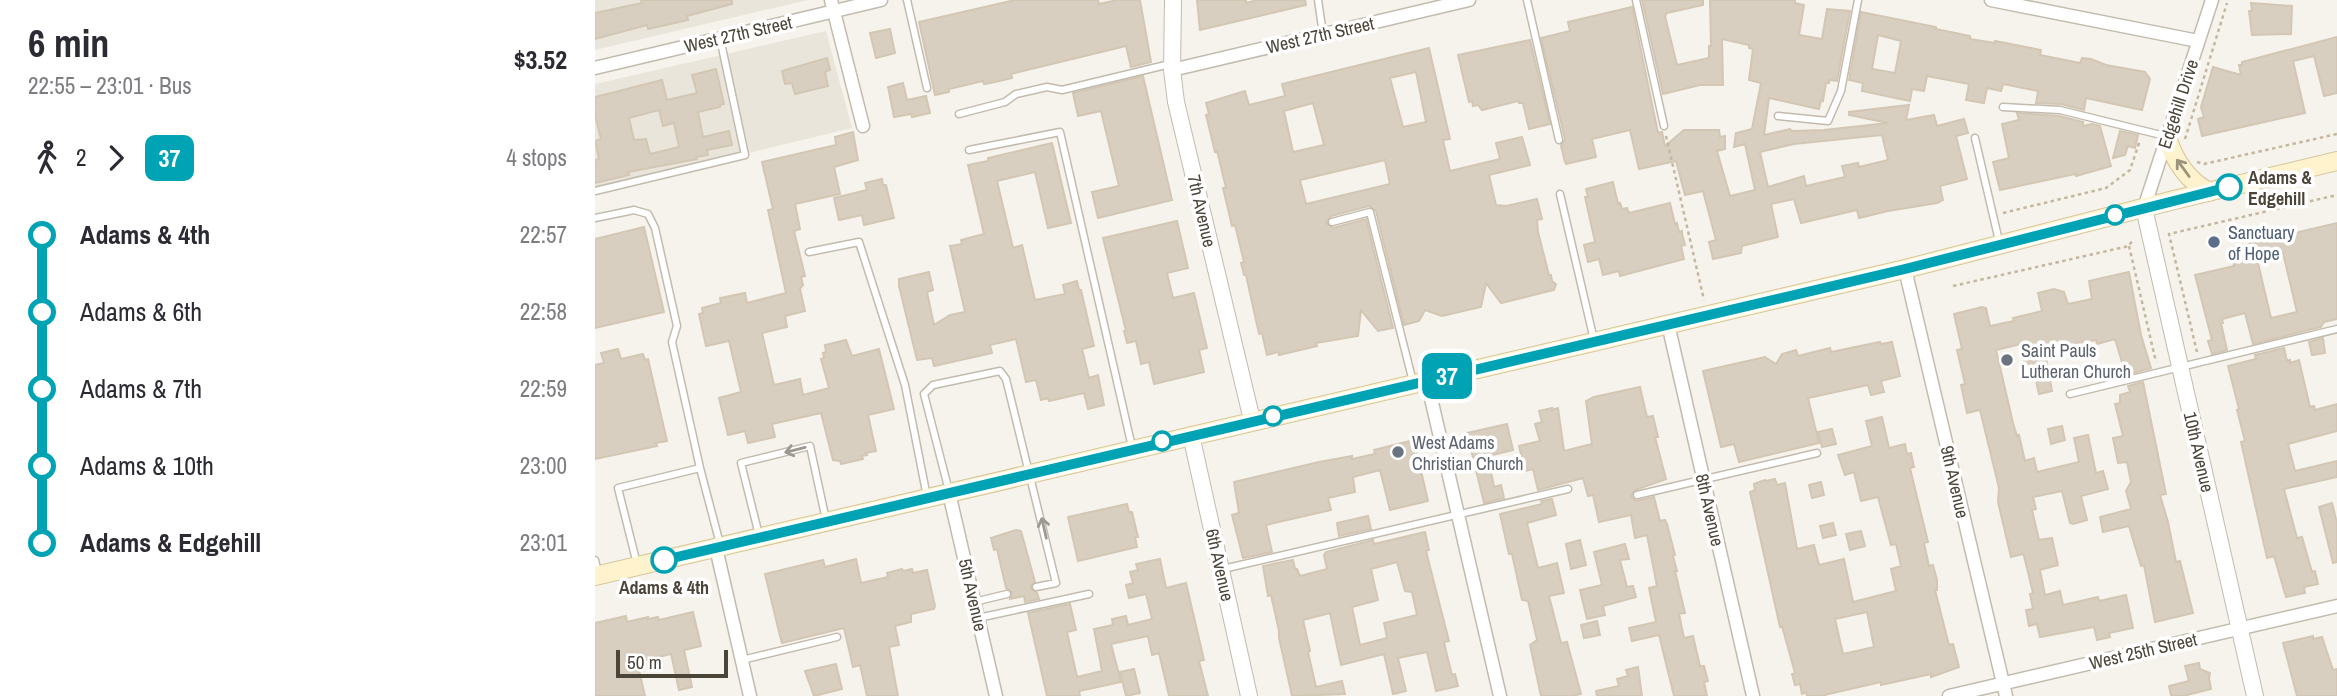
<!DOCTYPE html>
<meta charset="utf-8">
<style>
body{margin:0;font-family:"Archivo Narrow",sans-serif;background:#f7f7f7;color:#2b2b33;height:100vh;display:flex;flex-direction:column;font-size:26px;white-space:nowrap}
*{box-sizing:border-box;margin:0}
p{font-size:23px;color:#7c7c81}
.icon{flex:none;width:38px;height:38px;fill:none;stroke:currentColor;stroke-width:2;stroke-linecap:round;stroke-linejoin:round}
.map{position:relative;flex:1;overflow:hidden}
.panel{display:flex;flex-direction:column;background:#fff;width:595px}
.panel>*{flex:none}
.badge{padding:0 14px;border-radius:10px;font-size:24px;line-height:46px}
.scale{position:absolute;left:21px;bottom:18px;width:112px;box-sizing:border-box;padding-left:7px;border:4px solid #4b4439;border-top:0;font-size:19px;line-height:24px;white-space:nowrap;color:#4b4439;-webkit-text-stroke:5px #fff;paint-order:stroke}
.map>.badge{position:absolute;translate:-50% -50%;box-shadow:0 0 0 4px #fff}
.legs{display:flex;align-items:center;gap:10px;height:77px;padding:0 28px;font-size:23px}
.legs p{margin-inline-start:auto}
.summary{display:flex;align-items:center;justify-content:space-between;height:119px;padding:0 28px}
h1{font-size:38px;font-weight:700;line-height:52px}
ul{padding:0 28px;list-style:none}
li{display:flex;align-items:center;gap:24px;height:77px;font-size:26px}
li i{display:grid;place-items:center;width:10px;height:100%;margin:0 9px;background:currentColor}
li i::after{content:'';width:18px;height:18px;margin:-9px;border:5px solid;border-radius:50%;background:#fff}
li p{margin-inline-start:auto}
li:first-child i{background:linear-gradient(#0000 50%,currentColor 0)}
li:last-child i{background:linear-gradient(currentColor 50%,#0000 0)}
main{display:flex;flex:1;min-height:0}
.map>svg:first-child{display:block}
</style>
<main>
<section class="panel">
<div class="summary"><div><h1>6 min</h1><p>22:55 – 23:01 · Bus</p></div><b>$3.52</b></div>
<div class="legs"><svg class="icon" aria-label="walk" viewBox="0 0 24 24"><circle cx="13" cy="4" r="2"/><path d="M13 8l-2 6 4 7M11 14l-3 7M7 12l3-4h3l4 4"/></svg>2<svg class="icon" aria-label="forward" viewBox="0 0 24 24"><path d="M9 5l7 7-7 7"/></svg><b class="badge" style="background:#00a3b4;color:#fff">37</b><p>4 stops</p></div>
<ul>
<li><i style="color:#00a3b4"></i><b>Adams &amp; 4th</b><p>22:57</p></li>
<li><i style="color:#00a3b4"></i><span>Adams &amp; 6th</span><p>22:58</p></li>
<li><i style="color:#00a3b4"></i><span>Adams &amp; 7th</span><p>22:59</p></li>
<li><i style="color:#00a3b4"></i><span>Adams &amp; 10th</span><p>23:00</p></li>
<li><i style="color:#00a3b4"></i><b>Adams &amp; Edgehill</b><p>23:01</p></li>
</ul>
</section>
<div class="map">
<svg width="1742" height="696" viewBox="0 0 1742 696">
<rect width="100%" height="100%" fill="#f6f3ec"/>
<path fill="#eae5da" d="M0,0h213l-213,50z
M231,31l26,97 -257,62v-106z"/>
<path fill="#d8cfc1" stroke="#d3c7b4" stroke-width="2" fill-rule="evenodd" d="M46,0h91v4l-45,12 1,4 -40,9 -1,-4 -52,14v-26l47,-10z
M420,0h83l1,4 18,-4h23l11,62 -20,5 -5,-21 -115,28 1,4 -17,4 -11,2 -1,-3 -34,8v3l-14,3 -16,-73z
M602,0h49v3l11,-3h48l1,5 -106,25z
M1047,0h61v5l-36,8 -2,3 12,49 32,-7v-12h2l-1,-46h85v3l9,2 -5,30 23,4 5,-30 23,2 -13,70 -8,-1v3h-3l-3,18 -2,-1 -2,9 -50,-11 -5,37 26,-6 2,2 32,-1 64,-7 -39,-8v-3l60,-7 -3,15 28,-5 3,11 27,-7 4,14 -12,3 11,43 -27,7 3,14 -6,3 -49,8 -29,7 -2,-8 -56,13 -7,-24 -23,5 7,33 -36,9 -1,7 -28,6 -4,-17 7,-2 -13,-49 -18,4 -9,-34 -37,8 -9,-39 -38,9 4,18 -30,7 -1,-2 -4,-16 4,-7 -24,-101 29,-7 -2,-9 64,-15 26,126 4,-1 3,14 19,-16h35l1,7 5,-1v13l-8,2 13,45 25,-6 -10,-46 -11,3 2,-14 16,-4 9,-46 -12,-3 4,-31 -4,-1v-3l-27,-6 1,46h-23l-37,9zM1287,135l6,25 -29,7 -1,-4 -16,3 3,11 -39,9 -2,-10 -36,11 -8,-35 34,-8z
M1656,3l41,3 -1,28 -39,1 -3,-24h3z
M1266,12l75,15v2l34,7v3l25,4v-2l46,9 -1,5 40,8 2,-5 9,1 15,6 39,7 5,7 -8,31 -56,-12 -2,12 -23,-6 -25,-1 2,-12 -35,-7 -2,7 -14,-3 -3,15 -18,-3 3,-16 -42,-8 -3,15 -12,-2 -2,12 -48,-10 1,-8 -14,-3zM1283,35l23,6 -6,32 -23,-4z
M295,29l5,24 -19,5 -6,-25z
M1742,37v56l-13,3 -10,-40 -21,5 12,52 -103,23 -4,-17 6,-2 -3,-10 12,-40 28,8 -2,-10h3v-3z
M935,40l20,84 -21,5 -6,-26h-4l-1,-2 -36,9 -4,-5 -5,1 -1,-5 -3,1 -11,-47z
M834,48l21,91 -7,1 7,31 50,-12 -4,-16 26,-6 8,28 -41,10 7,30 10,1 31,-7 5,20 -5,1 1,12 11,43h2l1,6 4,3 -2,6 -53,13 -15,-20 -5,24 -39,9 -17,-6 -6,11 -15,4 -28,-114 -7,-5 -38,10 -5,7 7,5 33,-9 27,109 -15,3 -17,-21 -3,26 -42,7 1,3 -38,9 -1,-3 -11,3 -5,-22 -3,1 -13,-59h-2l-3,-12 3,-1 -9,-37 -3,1 -9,-38h3l-6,-25 -3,-12 -2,1 -9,-37 3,-1 -3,-11 39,-12 4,14 36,-9 -3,-12zM821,72l10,50 -23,5 -13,-49zM718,103l11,42 -31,7 -9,-41zM790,160l5,24 -84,20 -6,-24z
M232,58l3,12 -5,2 3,14 -33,8 -3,-11 -7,1 -3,-13z
M121,69l8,35 -4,1v2l-22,5 5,25 26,-6 3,14 -25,5 1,5 -12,2 1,2 -69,13 1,3 -34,8v-23l4,-1 -4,-18 6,-2 -6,-24v-18l67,-17 5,20 30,-7 -5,-18zM64,110l4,16 11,-3 5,24 -29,7 -4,-15 -12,1 -5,-22z
M548,76l29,124 -74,18 -6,-26 27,-6 -18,-75 -23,5 -5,-23z
M308,83l4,17 19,-4 4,17 -18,4 -1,-3 -17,3 -6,-30z
M1422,113l42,3 24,6v4l9,-2 8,2 11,40 -35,10 -1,-2 -75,16 -7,-28 16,-4 -7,-34 17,-4z
M1525,131l18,4 -3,13 -7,-2 -3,9 -12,3z
M258,132l5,28 -24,7 6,27 -45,10 5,25 -6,2 11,45 -4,1 2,8 -3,4 5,22 -20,5 2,11 -25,6 12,52 26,-6 3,16 26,-7 -8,-29 3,-1 -1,-5 3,-1 -1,-7 21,-5 6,16 27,-7 15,60 -26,6 8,36 -10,2 1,2 -5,1 1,3 -22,5 -1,-3 -7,-1 -12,-47 -49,11 3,13 -27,6 -3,-12 -17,4 -9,-37 22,-6 -12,-51 -23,5 -7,-32 4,-1 -1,-5 19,-5 -1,-5 25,-5 2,10 39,-10 -18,-83 5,-1 -11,-47 74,-17 -1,-8z
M457,143l19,80 -23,5 -13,-56 -38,9 16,67 9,-3 13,55 30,-6 -2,-9 14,-4 2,9h2l13,56 -12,3 7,29 9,-3 6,30 -16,4 -4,-16 -35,8 -1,-3 -7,2 -5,-20 -10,2 -10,-43 -26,6 2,8 -58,13 -2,-8 -15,2 -18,-74v-7l30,-7 4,18 -6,2 7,33 16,-10 15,-3 -15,-66 12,-2 -1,-4 23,-6 -16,-69 20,-4v-3z
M287,179l1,6h3l8,33 -30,7 -2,-10 -23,5 -5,-22 33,-8 -2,-7z
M1018,182l5,22 2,-1 2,6 5,-1 2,5 41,-10 5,21 2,-1 2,9 3,-1v3l3,11 -4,1 3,13 -64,17 -1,-5 -16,4 -4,-16 -11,3 -4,-17 11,-3 -10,-45h3l-2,-8z
M582,221l11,47 -21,5 6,25 21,-5 13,55 -8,2 5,22 -50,12 -5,-22 -8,2 -5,-23 -9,2 -3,-12h2l-23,-93z
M1742,223v96l-13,3 -3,5 -68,17 -8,-31 -23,6 1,4h-2l6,27 -15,4 -4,-13 4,-1 -17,-65 39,-9 -3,-18zM1688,253l14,59 -26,6 -14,-59z
M49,227l20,85 -69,16v-89z
M1534,272l12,63 10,33 -25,7 -11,-36 -18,5 -1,-4 -26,5 -25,7 7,39 -13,3 -6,-27 -7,2 -5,-25 -25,6 17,73 4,13 2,-1 6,26 9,-3 3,14 42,-10 -5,-24 14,-3 8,38 7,-2 5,18 -27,7 6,24 -14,4 -3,-1 -8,-32 -29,6 3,12 -4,1 1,4 6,26 13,-2 6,27 -18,5 5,25 15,-4 3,14 35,-8 1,4 27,-6 7,33 -24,5 1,4 -13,3 -3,-13 -54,10 -3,-13 -8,2 -3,-16 7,-1 -3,-15 3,-1 -9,-37 -1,-2 -12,3 -13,-55 1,-14 -19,-78 -13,3 -6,-28 4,-1 -8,-34 5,-1 -8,-35 28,-7 4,1 4,18 24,-5 -1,-3 29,-7 -4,-18 16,-4 10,3 4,12 24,-5 -3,-18z
M1728,338l2,15 -13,2 -3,-13z
M1285,342l1,2 11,-2 8,34 -19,5 3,11 -13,3 -3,-10 -60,13 11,45 -80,19 -5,-18 -13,3 -18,-76 62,-14 11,7 6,-10 14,-4 2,6 32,-8 1,4z
M1689,348l3,13 3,-1v3l9,-3 11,47 4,-1 1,4 22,-6v27l-49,13 7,27 42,-10v16l-53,12 13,49 5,-1 10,35 3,-1 3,13 -14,3 1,6 -19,4 -12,-41 -7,2 -26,-116 4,-1 -8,-31 2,-1 -11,-43 28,-7 -1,-4z
M23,349l3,10 22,-5 2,6 3,-1 19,82 -11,2 1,3 -62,13v-94l9,-2 -3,-10z
M1548,382l23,112 -6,1 8,27 8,40 4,-1 13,52 -38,9 -11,-57 -3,1 -12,-40 -26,6 -3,-15 31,-8 -5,-18 5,-9 -4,-20 -9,1 -5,-25 10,-2 -8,-32 5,-1v-8l10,-3 -2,-6z
M1045,387l7,30 6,-1 5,21h-3l11,42 -31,11 -4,6 5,5 18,-4 6,24 5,-1 2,4 8,31 -2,1 4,15h-2l10,42 -6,1 5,24 9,-2 7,30h4l4,15 -4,1 3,14h-33l-15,-61 -27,6 -3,-13 27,-6 -7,-34 8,-2 -10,-51 -12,3 -4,-23 -32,7 -6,-27 -5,1 -5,-18 -45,12 -5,-21 -8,2 -6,-25 21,-5 -5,-17 7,-2 -3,-11 13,-3v2l6,-2 6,43 28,-7 -6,-43 8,-4z
M1287,417l7,31 16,-4 2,10 4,-1 3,14 -4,1 18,74 -4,1 5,23 4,-1 4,15v10h-2l14,55 4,-1 6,23 -28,10v-3l-50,11v-3l-61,14h-13l-1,-4 -4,2 -2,-10 -5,1 -3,-11 3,-1 -13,-47 -2,1 -30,-135 5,-2 -1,-6 11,-4 1,1 9,-2 2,6 8,-2 12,66 17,-4 5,20 25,-6 9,43 43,-11 -5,-22 10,-3 -5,-22 -5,1 -13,-48 -17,4 -7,-29 -9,3 -7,-20 34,-9 -6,-25zM1272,612l7,35 -31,7 -8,-35z
M912,424l6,26 -25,6 6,31 7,-2 3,13 -20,5 -17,-70z
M1467,426l3,14 -14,4 -3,-15z
M1237,429l4,15 -14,3 -4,-15z
M819,440l14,61 -38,9 -10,-40 -27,7 2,15 -27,6 3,12 -65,15 6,27 -29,6 -11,-43 7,-2 -5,-31 85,-20 33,-6v3l23,-5 -1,-4z
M1226,482l3,13 -12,3 -3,-13z
M957,499l4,16 -29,8 11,45 19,-5 7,30 -15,3 12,47 6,-1 14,52 -10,2h-30l-11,-51 7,-5 -9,-39 -6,-1 -10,-46h-3l-9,-40 42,-10 -1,-3z
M1737,503l5,20v39l-4,1 -14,-56z
M532,504l2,8h3l6,25h-3l2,10 -59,14 -10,-44z
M773,516l3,13 -32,7 -2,-13z
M1238,523l3,12 -13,3 -3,-12z
M421,530l5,1 14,51 -4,3v4l6,4 2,6 -14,3 -1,-6 -14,3 2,-7 -6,-4 -9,-39 -3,1 -3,-12z
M1266,531l4,15 -15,4 -4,-16z
M830,532l4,18 -3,1 23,90 -5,1 3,13 5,20 3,-1 3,12 -22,5 -9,-39 -29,6 8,33 -13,3 -9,-40 -43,11 -11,-52 -27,7 7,31 -2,1 8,35 26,-6 3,13 -53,2 -13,-58v-7l-8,-36 -3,1 -5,-30 30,-6 2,9h2l3,7 27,-7 -3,-14 2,-3 47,-12 1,4zM802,562l8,29 7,1 5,23 -33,8 3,15 -27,7 -8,-38 26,-7 -7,-31z
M985,540l6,25 -15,4 -5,-25z
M1030,544l4,15 -9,1 7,27 6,-1 3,11 -33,9 2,9 -18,4 -7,-29 22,-5 -8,-33z
M261,559l5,24 27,-6 -1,-4 15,-4 1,2 9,-2 1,4 14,-3 8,36 -1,3 -23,5v8l-16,4 4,19 -10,2 9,49h-31l-7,-31 -7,2 -9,-39 -62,15 -2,-7 -15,-62 58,-14 2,7z
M565,559l6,29 20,-5 18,77 -5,1 9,35h-39l-10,-43 -7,2 -4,-19 -37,8 10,38 -42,9 1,5h-33l-19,-83 42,-9 6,26 -9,2 10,45 25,-6 -8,-42 19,-4 -1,-6 14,-3 2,9 24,-6 -6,-25 -17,4 -3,-13 7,-2 -3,-11 8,-2 -2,-6z
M98,612l8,34 -17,4 8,37 -13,3 -8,-36 -34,8 8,34h-50v-73l31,-7 1,6 21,-5v2l10,-2 1,3z
M1002,621l3,14 -16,3 -3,-13z
M1718,636v3l9,-2 11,33 4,-1v27h-40l-14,-53z
M1604,663l1,6 10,4 -1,5 2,11 -28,7h-12l-2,-10 20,-5 -4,-15z
M241,664l6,25 -28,7 -9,-25z
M1043,667l4,29h-45l-1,-5 23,-5 -2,-7 11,-3 -2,-6z
M539,669l6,24 -14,3 -6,-24z"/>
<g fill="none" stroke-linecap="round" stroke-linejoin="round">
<defs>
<path id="service" d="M312,0l20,88
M723,0l5,34
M932,0l32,140
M1041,0l28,126
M1408,107l57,3 105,26
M364,114l46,-12 11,-8 31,-7 15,3 108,-26
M1183,116l50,5 13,-30 17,-91
M1380,138l24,103
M374,150l91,-18 72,315
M0,191l150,-36 -25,-117
M965,194l34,146
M0,218l39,-8 14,4 7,14 22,98 -5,16 28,126
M737,222l38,-10 43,170
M214,252l50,-10 46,143 22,112
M1475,394l267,-65
M354,491l-25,-97 9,-9 67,-14 6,8 50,204 -20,4
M1042,495l180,-42
M164,535l-18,-72 69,-17 16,74
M0,560l3,13
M42,564l-19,-76 82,-20 20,76
M628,569l345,-80
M379,602l33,-8
M383,618l111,-24
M147,660l95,-23"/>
<path id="minor" d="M236,0l32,126
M1396,0l207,41
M0,68l286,-68
M577,70l297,-70
M1549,208l68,-208
M1310,269l101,427
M1073,324l85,372
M832,381l73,315
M354,493l47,203
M121,548l34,148
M1354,696l388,-90"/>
<path id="tertiary" d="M578,0l-1,70 4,32 76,318
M1549,208l111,488
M596,435l58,261"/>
<path id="secondary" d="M1572,137c7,23 20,43 42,55
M0,576l1310,-307 265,-68 167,-40"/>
</defs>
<use href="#service" stroke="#c2bbae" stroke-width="9"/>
<use href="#minor" stroke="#c2bbae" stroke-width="15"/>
<use href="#tertiary" stroke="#c2bbae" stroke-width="18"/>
<use href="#secondary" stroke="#d6c79b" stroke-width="20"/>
<path stroke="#c4b79f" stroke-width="2.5" stroke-dasharray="3.5 3.5" stroke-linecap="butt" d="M1071,136l38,164
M1590,139l42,-136
M1602,162l7,2 133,-30
M1408,213l103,-25 24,-18 10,-30
M1534,246l27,116
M1358,286l176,-40 3,-5
M1602,352l-28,-118 168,-39"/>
<use href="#service" stroke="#fff" stroke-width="6"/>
<use href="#minor" stroke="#fff" stroke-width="12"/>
<use href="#tertiary" stroke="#fff" stroke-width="16"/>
<use href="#secondary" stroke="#fff3cd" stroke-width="18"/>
</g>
<defs><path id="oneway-shaft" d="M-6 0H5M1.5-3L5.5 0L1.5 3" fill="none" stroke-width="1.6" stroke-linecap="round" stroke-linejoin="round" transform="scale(1.75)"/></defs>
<use stroke="#9c937c" href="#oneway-shaft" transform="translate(1588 168) rotate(-126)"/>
<g stroke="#9c9892">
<use href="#oneway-shaft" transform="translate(200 450) rotate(166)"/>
<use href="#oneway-shaft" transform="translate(449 528) rotate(-103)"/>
</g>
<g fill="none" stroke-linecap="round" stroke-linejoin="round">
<defs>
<path id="line-1" d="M69,560l1241,-291 324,-82"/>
</defs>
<use href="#line-1" stroke="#fff" stroke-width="16"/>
<use href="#line-1" stroke="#00a3b4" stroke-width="10"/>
</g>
<g fill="#fff" stroke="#00a3b4" stroke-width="3.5">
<circle cx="1634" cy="187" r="12"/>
<circle cx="1520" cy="215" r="9"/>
<circle cx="678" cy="416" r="9"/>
<circle cx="567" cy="441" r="9"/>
<circle cx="69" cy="560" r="12"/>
</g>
<circle fill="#5c6f8a" stroke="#fff" stroke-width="2.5" cx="1619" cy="242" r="7"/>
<g fill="#6b7280" stroke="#fff" stroke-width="2.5">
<circle cx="1412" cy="360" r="7"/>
<circle cx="803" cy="452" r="7"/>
</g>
<g text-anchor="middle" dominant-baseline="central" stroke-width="7" stroke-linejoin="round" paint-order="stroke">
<g font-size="18" fill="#4b4439" stroke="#fff">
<text transform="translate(143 34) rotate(-13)">West 27th Street</text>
<text transform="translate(725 35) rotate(-13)">West 27th Street</text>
<text transform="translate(1583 104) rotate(-72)">Edgehill Drive</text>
<text transform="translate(607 211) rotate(77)">7th Avenue</text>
<text transform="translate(1604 452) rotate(77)">10th Avenue</text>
<text transform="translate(1360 482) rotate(77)">9th Avenue</text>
<text transform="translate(1115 510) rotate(77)">8th Avenue</text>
<text transform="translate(625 565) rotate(77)">6th Avenue</text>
<text transform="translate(378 595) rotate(77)">5th Avenue</text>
<text transform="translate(1548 651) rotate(-13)">West 25th Street</text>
</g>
<g font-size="18" font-weight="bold" fill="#4b4439" stroke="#fff" text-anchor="start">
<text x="1653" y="177">Adams &amp;<tspan x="1653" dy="21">Edgehill</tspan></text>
<text x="69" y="587" text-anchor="middle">Adams &amp; 4th</text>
</g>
<g font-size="18" fill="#4e5e75" stroke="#fff" text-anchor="start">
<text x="1633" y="232">Sanctuary<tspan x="1633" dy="21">of Hope</tspan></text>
</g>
<g font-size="18" fill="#5b616d" stroke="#fff" text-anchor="start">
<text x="1426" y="350">Saint Pauls<tspan x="1426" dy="21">Lutheran Church</tspan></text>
<text x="817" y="442">West Adams<tspan x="817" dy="21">Christian Church</tspan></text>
</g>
</g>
</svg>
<div class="scale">50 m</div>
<b class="badge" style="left:852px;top:376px;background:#00a3b4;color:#fff">37</b>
</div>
</main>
